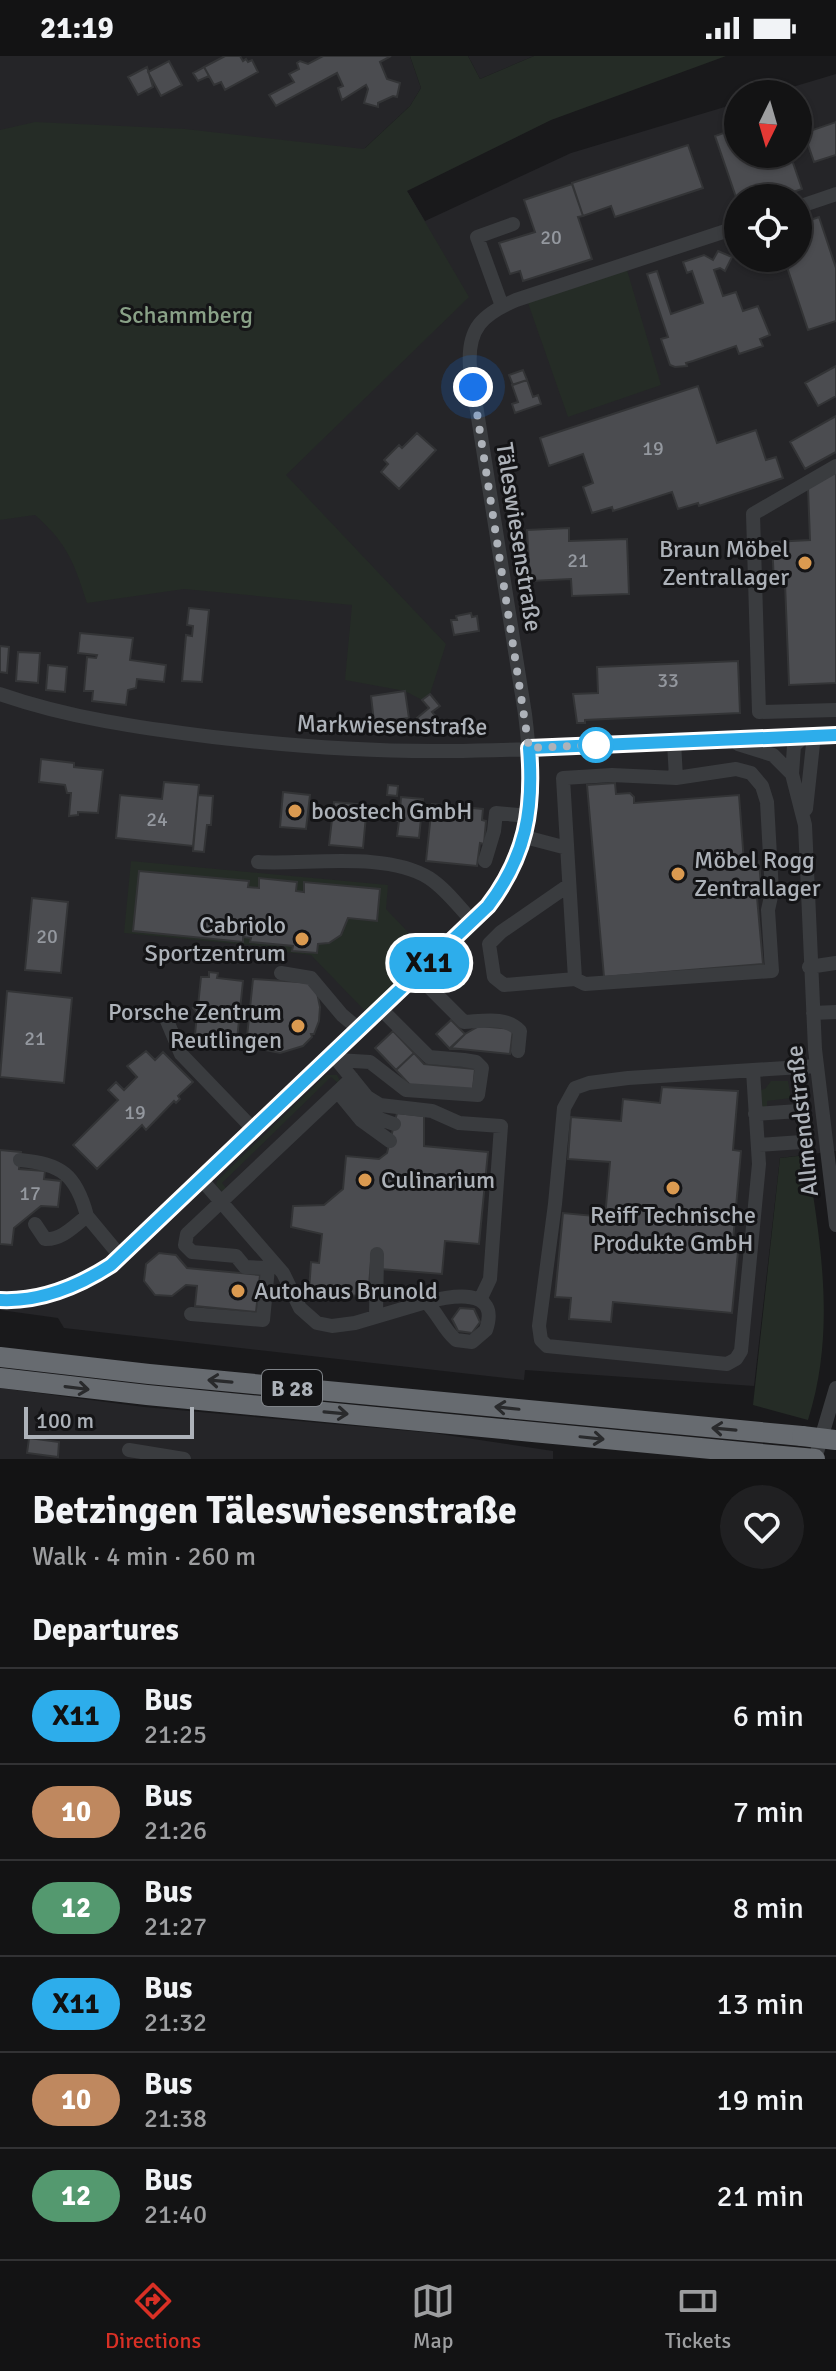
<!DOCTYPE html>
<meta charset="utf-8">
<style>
body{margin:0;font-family:Signika,sans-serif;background:#202022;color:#f1f3f6;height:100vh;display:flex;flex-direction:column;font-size:30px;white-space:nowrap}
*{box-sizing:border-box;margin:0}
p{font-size:26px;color:#9d9ea0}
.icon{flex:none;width:44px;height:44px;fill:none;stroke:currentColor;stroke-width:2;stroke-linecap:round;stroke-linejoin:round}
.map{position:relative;height:1403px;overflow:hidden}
.details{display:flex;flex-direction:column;background:#131314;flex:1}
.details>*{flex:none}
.badge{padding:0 16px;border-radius:26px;font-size:28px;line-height:52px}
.needle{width:52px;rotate:185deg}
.buttons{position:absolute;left:724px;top:24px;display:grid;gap:16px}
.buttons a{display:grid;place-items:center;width:88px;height:88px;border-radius:50%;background:#131314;box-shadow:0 2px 6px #0004,0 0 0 2px #323234;font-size:40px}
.scale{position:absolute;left:24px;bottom:20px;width:170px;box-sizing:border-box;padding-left:8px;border:4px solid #adb2b9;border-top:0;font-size:22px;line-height:28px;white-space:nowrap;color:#adb2b9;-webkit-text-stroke:6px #141416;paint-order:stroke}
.you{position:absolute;width:40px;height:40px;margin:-20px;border:6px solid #fff;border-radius:50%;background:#1a73e8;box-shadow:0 0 0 12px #1a73e833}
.map>.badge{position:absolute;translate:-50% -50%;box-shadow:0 0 0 4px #fff}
h2{padding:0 32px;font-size:30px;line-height:72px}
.round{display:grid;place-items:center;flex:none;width:84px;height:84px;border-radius:42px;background:#202022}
.overview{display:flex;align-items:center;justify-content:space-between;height:136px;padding:0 32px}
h1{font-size:38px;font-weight:700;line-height:60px}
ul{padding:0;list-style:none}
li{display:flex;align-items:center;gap:24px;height:96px;padding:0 32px;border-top:2px solid #323234}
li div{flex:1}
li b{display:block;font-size:30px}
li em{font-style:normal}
li .badge{min-width:88px;font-weight:700;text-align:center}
.status{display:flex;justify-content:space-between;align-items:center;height:56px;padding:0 40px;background:#131314;direction:ltr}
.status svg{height:22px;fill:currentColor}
.menu{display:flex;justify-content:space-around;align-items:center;height:112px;border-top:2px solid #323234;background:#131314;font-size:22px;color:#9d9ea0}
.menu a{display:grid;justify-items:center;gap:4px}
.menu .current{color:#d93025}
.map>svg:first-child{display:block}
</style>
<div class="status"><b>21:19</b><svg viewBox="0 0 49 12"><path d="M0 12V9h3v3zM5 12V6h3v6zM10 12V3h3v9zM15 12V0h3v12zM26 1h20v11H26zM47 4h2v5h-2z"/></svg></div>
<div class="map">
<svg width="836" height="1403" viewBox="0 0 836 1403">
<rect width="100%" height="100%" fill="#19191b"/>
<path fill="#252528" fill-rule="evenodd" d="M0,0h410l11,32 -11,18 -45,42 24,13 36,60 146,-68 167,-50v51h60v-60h-29l67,-20v1077l-56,7 -26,228 -229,-16 -1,10 -460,-52 -6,-10 -58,-8zM738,142h60v60h-60z
M468,0h66l-54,23z
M0,1332l144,19 289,26 120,18v8h-553z"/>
<path fill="#252c26" d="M410,0h58l12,23 54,-23h192l-175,64 -144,71 62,106 -183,178 160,169 -16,50 -8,6 -17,-9 -60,-11 7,-75 -168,-16 -97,14c-13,-40 -19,-59 -52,-88l-35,5v-390l35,-8 150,7 179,20 46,-43 11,-18z
M627,214l34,115 -93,32 -40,-114z
M131,805l257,24 -2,24 41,43 -61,60 -55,-57 -27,-3v-4l-160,-15z
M326,1019h11l3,6 -2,2 -7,-6 -109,106 5,6 -4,3 -7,-7 1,-4z
M771,1025h17l3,17 -24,3v7h-5l-2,-18 5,-1z
M807,1099c14,91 29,176 1,265l-55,-15 27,-247z"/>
<path fill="#4b4c50" stroke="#333436" stroke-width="2" d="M225,0h15l3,5 3,-2 2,3 4,-2 6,12 -33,18 -4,-8 -7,3 -10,-18z
M323,0h68l-11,6 7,17 13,4 -3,14 -4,-1 -15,7v4l-14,-4 4,-14 -2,-4 -24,15 -4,-12 5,-2 -6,-13 -61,33 -7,-11 25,-13 -5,-8 10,-5 -2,-6 3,-2 8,3z
M169,5l13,24 -21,11 -13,-24z
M147,11l6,20 -15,8 -10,-18z
M204,11l5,9 -11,5 -5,-8z
M836,66v33l-22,7 -10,-29z
M738,72v26h52l12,35 -26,9h-38v5l-23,-67z
M688,89l15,43 -88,29 -4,-11 -28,10 -11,-33z
M572,128l11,32 -5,1 14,42 -69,22 -3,-10 -10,3 -11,-31 36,-11 -11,-32z
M819,161l17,51v53l-28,9 -24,-72h14v-34z
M718,195l14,6 -7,14 -5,-3 -6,2 9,26 13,-4 7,19 15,-5 12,29 -10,4 3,7 -24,8 -3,-8 -43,15 -7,2 1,3 -12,1 -5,-2 -9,-26 7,-2 -21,-63 10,-3 14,43 32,-11 -11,-32 -5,2 -4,-11 21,-7 9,5z
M836,310v30l-18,10 -13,-23z
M523,314l4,10 -14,5 -4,-10z
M527,324l6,17 5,-2 3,9 -26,9 -3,-9 6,-2 -6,-17z
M698,330l19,57 39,-13 10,30 10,-3 7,21 -84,28 -1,-3 -20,6 -6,-17 -59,19 -1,-4 -20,6 -9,-26 10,-4 -10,-29 -34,12 -9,-28z
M836,360v36l-31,17 -15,-27z
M417,377l19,17 -37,39 -18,-17 7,-8 -4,-4 15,-15 3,3z
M836,416v211l-47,2 -4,-102h-11l-2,-41 38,-2 -2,-52z
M569,472v13l58,-2 2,55 -57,2 -1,-17 -41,2 -3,-51z
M189,552l20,2 -7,72 -20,-1 4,-46 6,1 1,-10 -6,-1z
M471,557l1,4 5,-1 2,15 -25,4 -3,-15h6l-1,-4z
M80,577l53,5 -3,22 36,5 -2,17 -27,-3 -1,9 -8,2 -2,15 -34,-4 1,-10h-9l3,-34 9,1 1,-3 -19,-2z
M0,590l9,1 -2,26 -7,-1z
M18,596l22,1 -2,30 -22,-2z
M738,605l2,52 -155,7v3h-8l-4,-29 25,-1 -1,-26z
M48,609l19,2 -2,25 -19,-2z
M405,635l4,27 -35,4 -3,-26z
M430,638l10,12 -8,6 7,8 -12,10 -10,-12 12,-10 -7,-8z
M41,703l33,4v4l29,3 -5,43 -20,-1v3l-9,1 2,-23h-4l-2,-8 -26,-3z
M164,726l35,3 -6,61 -77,-8 4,-43 42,4z
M615,727l1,11 14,-1 4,4v6l105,-8 5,67 15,-1 2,25h-5l7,78 -159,13 -17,-192z
M388,729l10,1 -1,10 -10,-1z
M283,736l27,3 -4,34 -26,-2z
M198,739l15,1 -2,29h-4l-3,27 -11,-1z
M401,741l22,2 -4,39 -22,-2 2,-15h-4l1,-10h4z
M334,746l33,3 -4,43 -34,-3z
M432,748l51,5 -1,11 4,1 -2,23 -4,-1 -3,23 -51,-5z
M139,815l110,10 -1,6 11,1v-10l38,4 -1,9 8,1v-10l76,7 -3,32 -29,-3 -7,17 -12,8 -11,1 -1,9 -25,-2 1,-5 -43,-4 1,-4 -8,-1v5l-110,-11z
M32,842l36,4 -7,71 -36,-3z
M209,916l9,1 -1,5 26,3 -7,69 -42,-4 3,-33 -4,-5 5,-2 3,-29h8z
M253,923l62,4 5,24 -1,14 -5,13h-3l1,3 -9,9 -23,7 -34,-7z
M7,935l65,7 -8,85 -64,-6z
M451,964l14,14 -15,15 -14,-15z
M479,970l34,3 -3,25 -60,-6 15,-14z
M393,975l21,22 -18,17 -21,-22z
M146,995l9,9 8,-8 30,30 -15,14 2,3 -4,4 -2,-2 -28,29 -4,-5 -2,2 -43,42 -24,-24 45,-45 -10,-10 8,-8 8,8 13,-13 -10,-11z
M414,997l10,11 51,5 -2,21 -63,-5 -14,-15z
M662,1031l76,4 -5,59 8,1 -9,101h6l-6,61 -119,-11 -2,20 -42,-3 2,-21 -16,-1 8,-84 42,4 5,-55 -42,-3 3,-42 50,4 2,-22 37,4z
M397,1057l27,3v30l64,6 -9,92 -34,-3 -3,33 -62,-5 -8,-19 -4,47 -59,-6 2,-29 8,1 3,-29 -31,-7 2,-21 31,-1 19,-16 3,-33 33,3 8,-6z
M0,1094l21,2 -2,17 26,2 -1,8 17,2 -3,26 -17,-1 -27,22 -2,17 -12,-1z
M159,1197l17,2 11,13 73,7 -4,37 -61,-6 2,-20 -11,-1 -14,11 -17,-1 -11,-14 2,-17z
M460,1252l14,1 6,13 -8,11 -14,-2 -6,-12z
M29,1382l30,4 -1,15 -31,-4z"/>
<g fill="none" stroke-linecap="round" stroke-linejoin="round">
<path stroke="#3a3c3f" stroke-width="14" d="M798,151l38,-13
M502,250l-25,-69 36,-13
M836,410l-83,48 6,198 77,-2
M0,638c69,24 141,34 213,43 78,9 157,15 236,14 129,-1 258,-12 387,-16
M804,680l-10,10 -2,28 13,51 10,224 21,176
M738,688l35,11 19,19
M806,753l8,-74
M525,781l42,11
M485,805l9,-30 2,-18 32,3
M258,806c49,3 128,-11 171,16 17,11 30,29 44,44
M569,829l-68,47 -12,12 5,33 10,8 71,-6 10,5 187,-13 -4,-61 4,-18 -5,-90 -5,-16 -11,-13 -15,-4 -60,9
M809,911l27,-4
M281,917l30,5 31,37 18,15
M417,919l47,47c20,-1 42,-6 56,9l-2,20
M575,923l-12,-201 49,-3 64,3 -2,-36
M813,957l23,-1
M165,960l16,38 74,77
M333,999l34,42 13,8 52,6 27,12 42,3 -11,153 -10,21
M337,1004l33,2 36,28 72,5 4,-27 -6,-6 -12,-2 -35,-3 -48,-48
M753,1015l6,93 -18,187 -5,8 -9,5 -180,-18 -6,-6 -2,-14 16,-122 9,-96 11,-20 14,-5 39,-5 189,-12
M351,1035l26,27 17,6
M338,1036l23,28 29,21
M755,1058l44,-3
M759,1089l43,-3
M20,1104c41,4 56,14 67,56
M202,1124l81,93 17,35 17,15 15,3 23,-3 71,-21c12,11 17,27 30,38l16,2 14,-12c15,-44 -36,-34 -60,-28
M35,1168l10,15c17,1 29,-13 42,-23l34,41
M273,1207l-5,5 -23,-1 -9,-11 -44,-4 -7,-7 2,-11 165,-156
M0,1244c41,2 77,-13 111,-35l362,-343c62,-63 62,-126 52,-208l-55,-347c-3,-39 13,-53 46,-67l222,-73
M191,1258l72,6 5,-52
M376,1260l1,-62
M129,1394l55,9
M815,1403l21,-71"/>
<path stroke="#676b70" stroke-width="20" d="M0,1301l149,17 653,62
M0,1322l147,17 668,64"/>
<path stroke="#676b70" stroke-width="20" d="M802,1380l34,4"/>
</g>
<defs><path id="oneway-shaft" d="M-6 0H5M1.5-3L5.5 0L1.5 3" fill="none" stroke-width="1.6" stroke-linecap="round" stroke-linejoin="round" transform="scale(2)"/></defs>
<g stroke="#292a2c">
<use href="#oneway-shaft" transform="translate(220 1325) rotate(-175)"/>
<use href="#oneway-shaft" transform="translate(77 1332) rotate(7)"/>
<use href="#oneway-shaft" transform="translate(507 1352) rotate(-174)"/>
<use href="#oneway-shaft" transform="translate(336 1357) rotate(5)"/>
<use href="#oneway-shaft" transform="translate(724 1373) rotate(-175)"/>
<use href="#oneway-shaft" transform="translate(592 1382) rotate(6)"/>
</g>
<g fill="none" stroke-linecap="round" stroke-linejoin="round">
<defs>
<path id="line" d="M0,1244c41,2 77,-13 111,-35l377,-359c38,-50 46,-96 41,-158l307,-13"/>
</defs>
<use href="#line" stroke="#fff" stroke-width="18"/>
<use href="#line" stroke="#2dadeb" stroke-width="12"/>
<path stroke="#adb2b9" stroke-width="8" stroke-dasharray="0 14.4" d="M473,331l56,361 67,-3"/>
</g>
<g fill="#db9a50" stroke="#141416" stroke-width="3">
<circle cx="805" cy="507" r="8"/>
<circle cx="295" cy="755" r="8"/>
<circle cx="678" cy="818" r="8"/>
<circle cx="302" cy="883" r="8"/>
<circle cx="298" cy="970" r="8"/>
<circle cx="365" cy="1124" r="8"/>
<circle cx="673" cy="1132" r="8"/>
<circle cx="238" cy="1235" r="8"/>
</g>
<circle fill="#fff" stroke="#2dadeb" stroke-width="4" cx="596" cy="689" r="16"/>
<g text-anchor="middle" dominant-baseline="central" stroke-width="6" stroke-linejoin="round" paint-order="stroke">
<g font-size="20" fill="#94989f">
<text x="551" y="181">20</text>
<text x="653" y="392">19</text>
<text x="578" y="504">21</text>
<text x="668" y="624">33</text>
<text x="157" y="763">24</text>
<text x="47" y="880">20</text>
<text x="35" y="982">21</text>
<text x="135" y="1056">19</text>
<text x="30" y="1137">17</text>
</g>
<rect fill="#141416" stroke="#7f8388" stroke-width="2" x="262" y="1314" width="60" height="36" rx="6"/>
<g font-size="22" font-weight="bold" fill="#adb2b9">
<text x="292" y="1332">B 28</text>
</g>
<g font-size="24" fill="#89a187" stroke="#141416">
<text x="186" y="259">Schammberg</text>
</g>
<g font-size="24" fill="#adb2b9" stroke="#141416">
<text transform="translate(519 481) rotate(81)">Täleswiesenstraße</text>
<text transform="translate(392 669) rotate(1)">Markwiesenstraße</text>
<text transform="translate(802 1065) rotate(-96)">Allmendstraße</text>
</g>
<g font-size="24" fill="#adb2b9" stroke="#141416" text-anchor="start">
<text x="789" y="493" text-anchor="end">Braun Möbel<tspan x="789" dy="28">Zentrallager</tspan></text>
<text x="311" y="755">boostech GmbH</text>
<text x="694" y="804">Möbel Rogg<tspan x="694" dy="28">Zentrallager</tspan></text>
<text x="286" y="869" text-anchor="end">Cabriolo<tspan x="286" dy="28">Sportzentrum</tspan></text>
<text x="282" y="956" text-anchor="end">Porsche Zentrum<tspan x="282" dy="28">Reutlingen</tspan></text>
<text x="381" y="1124">Culinarium</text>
<text x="673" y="1159" text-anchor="middle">Reiff Technische<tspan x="673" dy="28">Produkte GmbH</tspan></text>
<text x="254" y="1235">Autohaus Brunold</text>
</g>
</g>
</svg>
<div class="buttons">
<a><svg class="needle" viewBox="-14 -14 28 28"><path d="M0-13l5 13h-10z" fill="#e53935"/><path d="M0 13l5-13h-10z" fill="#9d9ea0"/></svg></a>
<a><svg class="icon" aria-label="locate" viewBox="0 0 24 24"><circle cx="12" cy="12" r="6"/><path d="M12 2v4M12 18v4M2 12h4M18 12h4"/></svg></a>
</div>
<div class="scale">100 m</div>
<div class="you" style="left:473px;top:331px"></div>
<b class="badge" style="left:429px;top:907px;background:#2dadeb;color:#111">X11</b>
</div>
<section class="details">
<div class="overview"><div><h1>Betzingen Täleswiesenstraße</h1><p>Walk · 4 min · 260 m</p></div><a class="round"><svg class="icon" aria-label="heart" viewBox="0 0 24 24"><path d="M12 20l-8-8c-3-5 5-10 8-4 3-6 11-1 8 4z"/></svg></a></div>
<h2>Departures</h2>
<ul>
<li><span class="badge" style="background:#2dadeb;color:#111">X11</span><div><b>Bus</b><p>21:25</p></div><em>6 min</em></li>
<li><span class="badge" style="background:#bf885f;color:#fff">10</span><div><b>Bus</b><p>21:26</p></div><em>7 min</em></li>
<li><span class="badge" style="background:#54996f;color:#fff">12</span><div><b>Bus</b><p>21:27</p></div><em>8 min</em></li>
<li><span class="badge" style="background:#2dadeb;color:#111">X11</span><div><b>Bus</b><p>21:32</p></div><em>13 min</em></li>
<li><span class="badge" style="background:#bf885f;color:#fff">10</span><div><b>Bus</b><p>21:38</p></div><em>19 min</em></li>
<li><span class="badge" style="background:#54996f;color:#fff">12</span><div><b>Bus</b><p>21:40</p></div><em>21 min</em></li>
</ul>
</section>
<nav class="menu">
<a class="current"><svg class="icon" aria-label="directions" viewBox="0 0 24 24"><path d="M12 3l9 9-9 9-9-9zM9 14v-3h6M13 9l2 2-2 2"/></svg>Directions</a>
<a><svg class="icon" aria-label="map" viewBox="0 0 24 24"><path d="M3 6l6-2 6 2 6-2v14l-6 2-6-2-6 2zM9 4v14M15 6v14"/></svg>Map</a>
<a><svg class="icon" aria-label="tickets" viewBox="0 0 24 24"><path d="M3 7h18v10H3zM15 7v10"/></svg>Tickets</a>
</nav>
